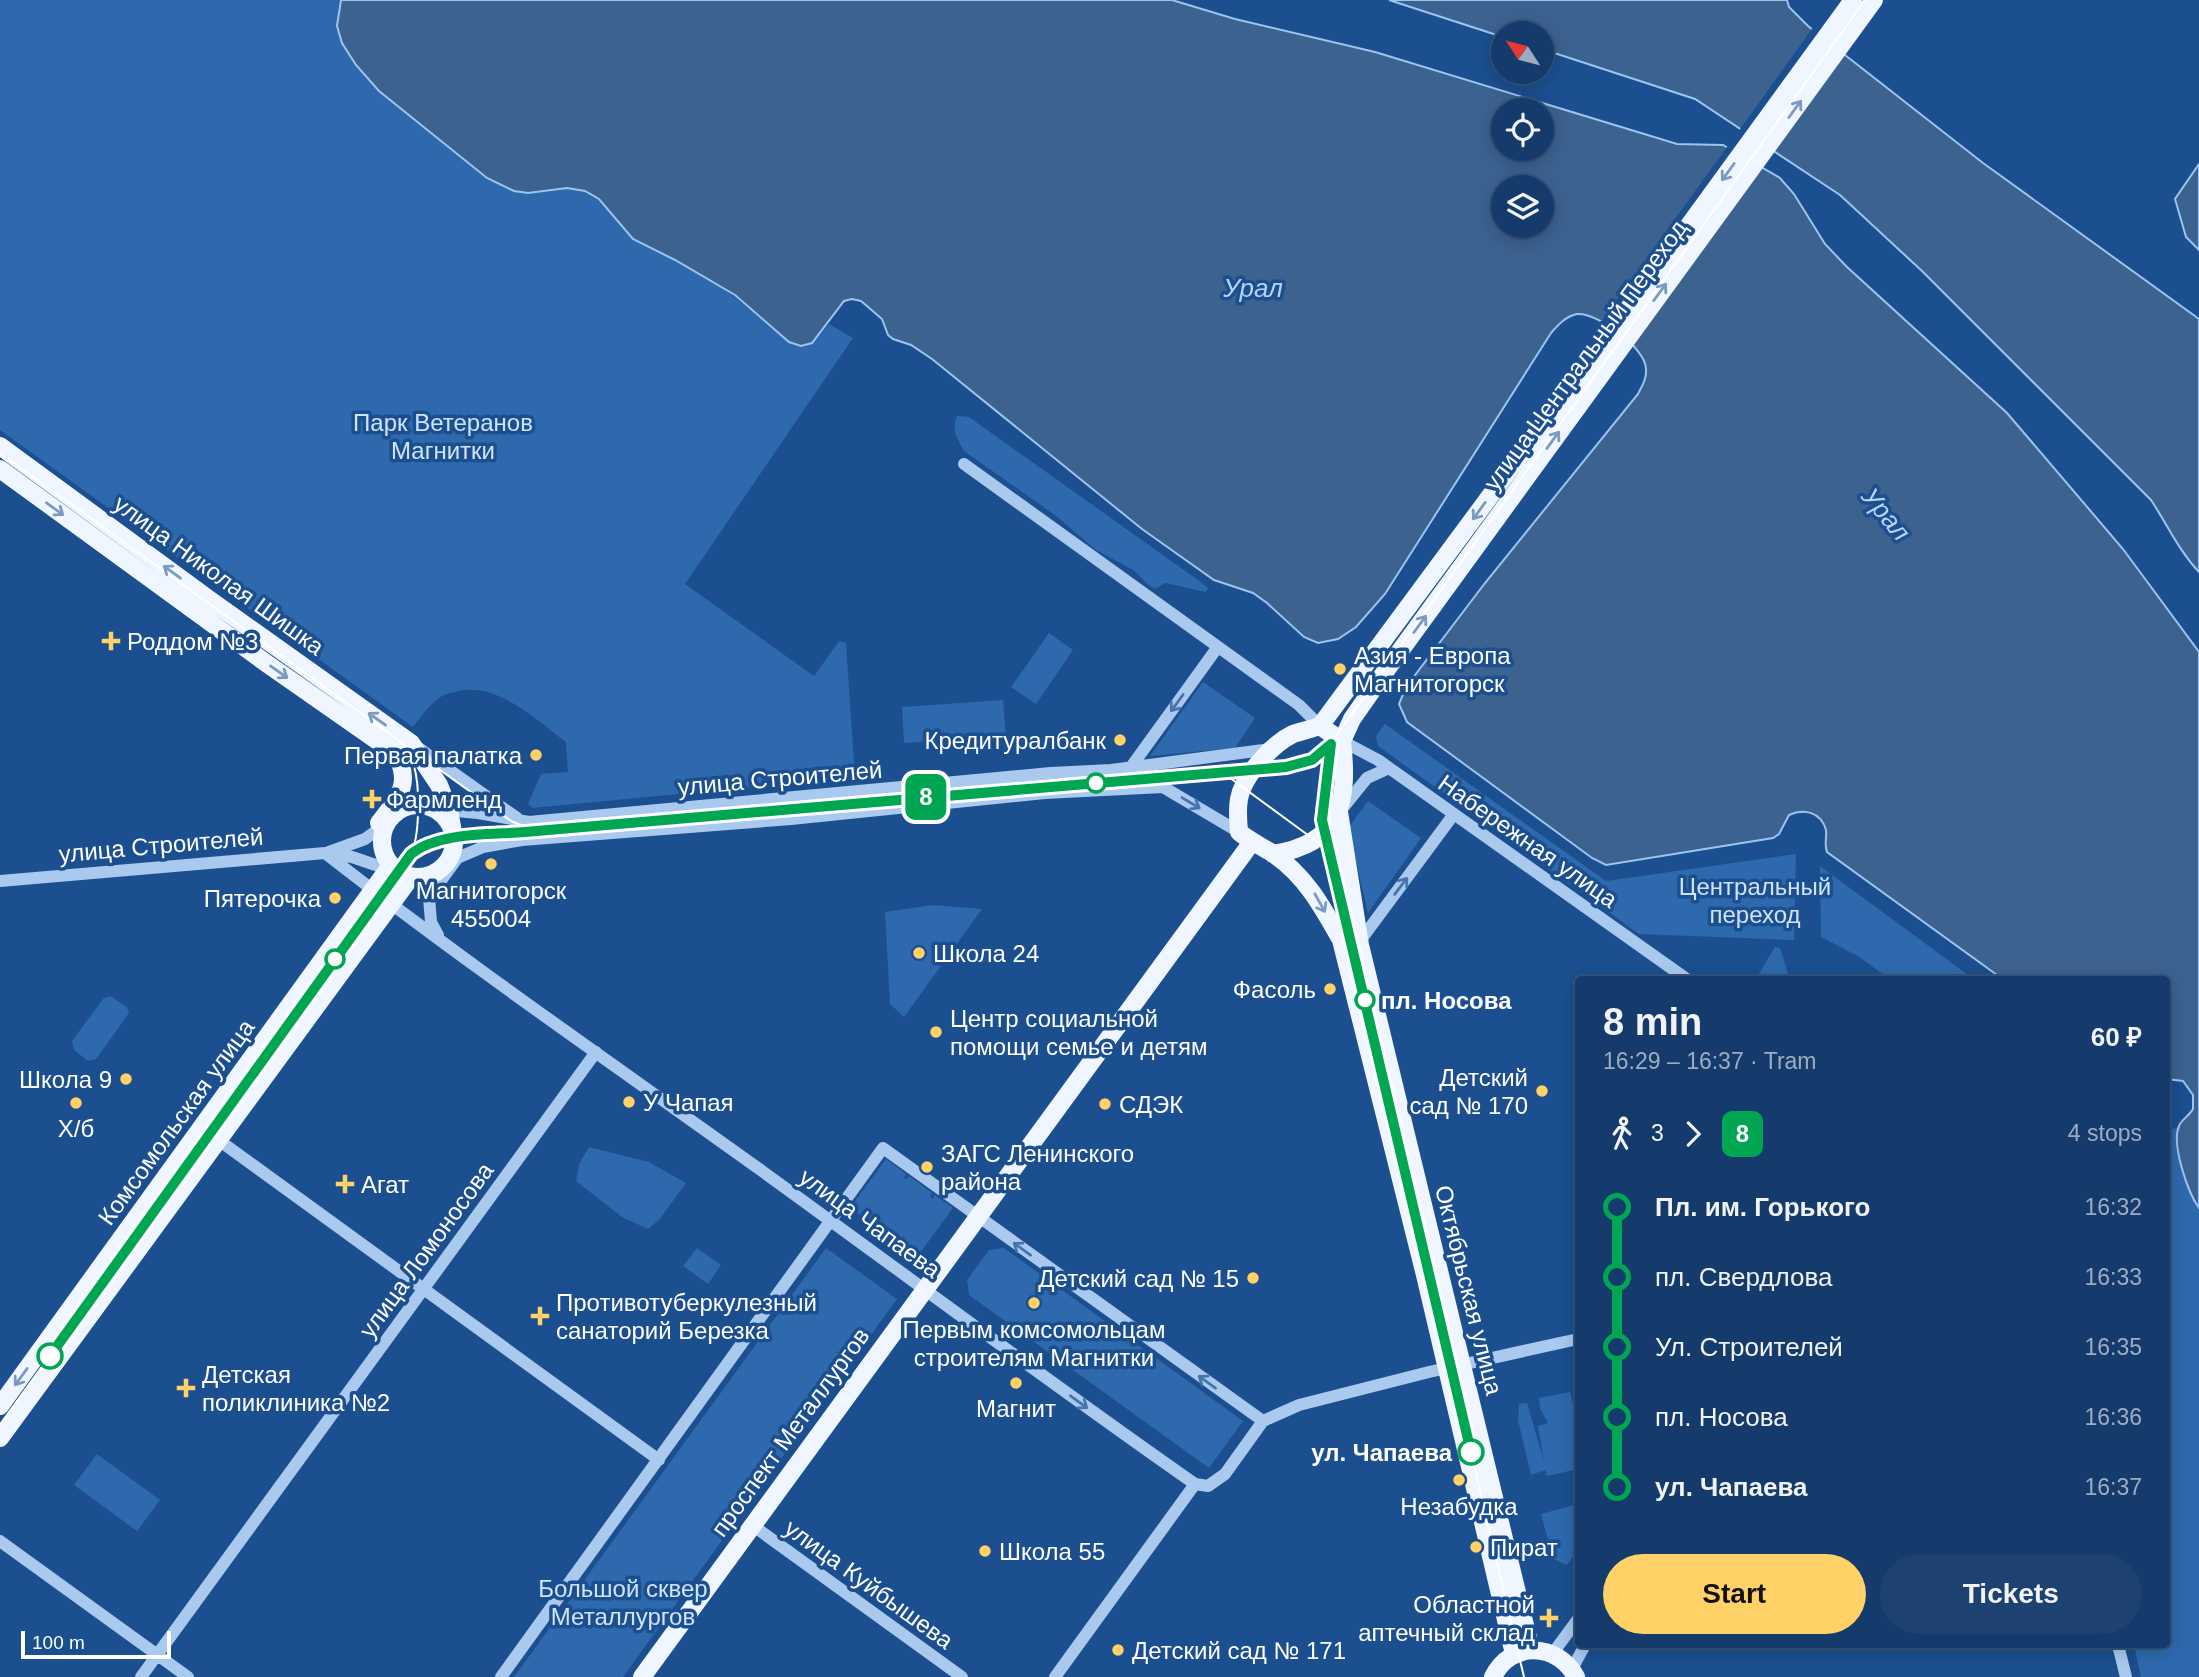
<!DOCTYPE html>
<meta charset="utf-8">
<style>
body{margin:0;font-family:Helvetica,sans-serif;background:#1d4271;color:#f1f3f6;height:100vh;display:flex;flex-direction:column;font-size:26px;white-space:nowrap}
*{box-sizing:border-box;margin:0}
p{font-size:23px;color:#9dadc1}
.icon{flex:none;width:38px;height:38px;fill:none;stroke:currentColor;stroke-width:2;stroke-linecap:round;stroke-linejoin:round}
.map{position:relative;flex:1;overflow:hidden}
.details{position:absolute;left:1575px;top:976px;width:595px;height:672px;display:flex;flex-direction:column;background:#143b6b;border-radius:7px;box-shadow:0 4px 18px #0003,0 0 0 2px #33557e}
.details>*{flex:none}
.badge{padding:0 14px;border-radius:10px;font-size:24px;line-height:46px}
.needle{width:46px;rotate:306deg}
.controls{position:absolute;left:1491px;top:21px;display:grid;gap:14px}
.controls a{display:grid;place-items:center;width:63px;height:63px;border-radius:50%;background:#143b6b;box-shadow:0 4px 18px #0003,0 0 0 2px #33557e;font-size:35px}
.scale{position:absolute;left:21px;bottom:18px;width:150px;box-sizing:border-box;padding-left:7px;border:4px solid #fff;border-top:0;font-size:19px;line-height:24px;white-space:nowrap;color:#fff;-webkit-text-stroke:5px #1b4f8f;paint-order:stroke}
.map>.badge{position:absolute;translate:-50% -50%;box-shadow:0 0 0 4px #fff}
.legs{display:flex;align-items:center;gap:10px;height:77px;padding:0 28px;font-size:23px}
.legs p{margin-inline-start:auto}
.overview{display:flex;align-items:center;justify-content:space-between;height:119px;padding:0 28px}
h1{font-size:38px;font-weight:700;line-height:52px}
.primary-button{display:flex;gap:14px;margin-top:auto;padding:14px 28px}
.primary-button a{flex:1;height:80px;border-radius:42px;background:#ffd166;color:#111;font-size:28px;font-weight:700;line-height:80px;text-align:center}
.primary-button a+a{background:#1d4271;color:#f1f3f6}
ul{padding:0 28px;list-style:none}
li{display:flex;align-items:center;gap:24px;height:70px;font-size:26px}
li i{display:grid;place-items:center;width:10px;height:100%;margin:0 9px;background:currentColor}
li i::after{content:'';width:18px;height:18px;margin:-9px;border:5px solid;border-radius:50%;background:#143b6b}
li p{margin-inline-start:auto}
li:first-child i{background:linear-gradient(#0000 50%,currentColor 0)}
li:last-child i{background:linear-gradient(currentColor 50%,#0000 0)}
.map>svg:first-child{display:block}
</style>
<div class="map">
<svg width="2199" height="1677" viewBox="0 0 2199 1677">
<rect width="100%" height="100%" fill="#1b4f8f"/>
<path fill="#2e69ad" d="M0,0h341l-3,9 18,56 23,26 108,87 27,13 14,2 39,-5 18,3 14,8 34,40 87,46 28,23 71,28 10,-12 24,14 -168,246 129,92 25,-35 7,2 9,134 -322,31 -5,-4 13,-30 27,-2 -2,-30c-31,-23 -67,-59 -108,-51 -7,2 -15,3 -20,8 -10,7 -17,18 -25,28l-413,-297z
M957,416l12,1 229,163 10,8 -2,4 -41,-9 -10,6 -8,-5 -12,-13 -39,-21 -41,-35 -91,-64c-7,-12 -13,-22 -7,-35z
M1049,633l24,17 -37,54 -25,-17z
M1203,682l52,36 -20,30 -85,8z
M1003,700l3,36 -102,7 -2,-36z
M1385,724l221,157 190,-27 -2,86 -155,-6 -261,-188 -2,-10z
M1368,801l53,37 -53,75 -20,-85z
M1820,866l155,114h-84l-33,-24 -37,-19z
M933,905l49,4 -78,108 -14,-13 -5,-92z
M1775,947l5,1 10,32h-35z
M110,996l17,11 2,6 -33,46 -8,2 -14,-11 -2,-9 31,-42z
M2178,1127c-2,28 5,59 21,81v469h-58l-7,-32h32v-513z
M589,1147l60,15 37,21 -27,37 -11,9 -26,-12 -46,-36 3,-17z
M886,1159l20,15 -2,4 2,1 3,-3 23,17 -2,4 3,2 2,-4 18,13 -36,49 -18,-13 6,-9 -8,7 -24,-18 6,-9h-2l-6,8 -21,-15z
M697,1248l24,17 -13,19 -25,-18z
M826,1248l71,51 -274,378h-109z
M1004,1248l239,173 -34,47 -240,-173 -2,-15 22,-30z
M1570,1392l6,24h2v53l-31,7 -2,-6 -14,5 -13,-55 1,-16 8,-1 17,58 -6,-35 10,-3 -8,-15 -1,-10z
M97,1454l63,46 -23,31 -63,-46z
M1578,1504v45l-11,16 -14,-6 -12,-45z"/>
<path fill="#3c6290" stroke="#9cc4f0" stroke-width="2" fill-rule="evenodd" d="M341,0h831l63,19 140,33 302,92 46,1 57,33 14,16 31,50 22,23 160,146 116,136 76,103v556c-11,-15 -28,-64 -20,-82 2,-6 10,-10 14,-17v-14l-10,-14 -16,-2 -1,-99h-162l-177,-128c-3,-7 0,-14 -1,-22 -5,-18 -22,-22 -37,-15l-10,19 -6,4 -167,27 -14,-7 -185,-136 -8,-18 7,-17 79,-104 153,-189c4,-8 9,-16 8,-25 0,-21 -49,-57 -69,-55 -11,2 -19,11 -26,19l-166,261 -29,33 -18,12 -20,4 -14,-6 -37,-34 -14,-10 -39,-13 -72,-51 -210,-170 -21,-14 -18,-6 -5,-4 -6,-16 -21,-18 -9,-2 -8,2 -32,42 -11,3 -12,-4 -54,-47 -60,-35 -42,-21 -34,-40 -14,-8 -18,-3 -39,5 -14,-2 -27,-13 -108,-87 -23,-26 -14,-22 -5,-17zM1503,110h39v39h-39zM1503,187h39v39h-39z
M1389,0h398l2,7 19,19 175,137 216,156v253c-20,-21 -32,-48 -48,-72l-229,-229 -82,-76 -145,-96 -153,-50v-16h-39v4z
M2199,164v86l-13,-13 -11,-38z"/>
<path fill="#1b4f8f" d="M1814,26l30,24 -74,103 -32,-21z
M1729,144l34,19 -144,175 -20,-13z"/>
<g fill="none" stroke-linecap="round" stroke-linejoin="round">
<path stroke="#a9c9ee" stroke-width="12" d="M964,464l335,241 21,21
M1342,741l36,19 310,220
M417,747l100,71
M1133,788l-2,-21 86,-119
M434,809l44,4 51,9 522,-49 60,-3 160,-21
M1342,809l25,-31 22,-10
M329,852l36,-13 23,-17
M325,853c142,111 291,213 437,318 144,104 287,211 433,313l13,2 17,-12 38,-53 36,-16 130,-33 149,-33
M448,862l35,-15 39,-7 269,-21 254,-26 118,-6 76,45
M0,881l325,-28 27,4 53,18
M438,935l-7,-13 -2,-25 27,-37
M1360,941l94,-127
M202,1128l457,332
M752,1525l210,152
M0,1541l188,136
M2118,1645l8,32
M1553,1653l25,-34
M1572,1669l13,-24
M141,1677l455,-625
M501,1677l382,-529 380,273
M1055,1677l140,-193"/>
<path stroke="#f0f6ff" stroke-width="18" d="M0,446l210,154 201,143 28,42 10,25 4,22
M0,469l266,194 129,90c18,30 3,45 -16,70
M1320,726c-9,3 -18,5 -27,8 -21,10 -50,42 -54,65 -2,11 -1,22 0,33 11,9 22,14 33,21 33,22 50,53 69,87l84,335 89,379
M1320,726l287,-388 246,-338
M1342,741l10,-22 35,-50 487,-669
M382 841a36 36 0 1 1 72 0a36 36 0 1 1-72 0Z
M1339,812l21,133 171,705
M1273,854c68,-10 76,-52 69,-113l-22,-15
M0,1406l391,-541
M0,1438l411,-561
M642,1677l610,-835
M1493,1677c18,-37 65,-34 83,0"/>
<path stroke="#fff" stroke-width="2" d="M0,453l511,368 17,7
M1331,743l-9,77 202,857
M1222,772l109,80
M411,854l10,-8 18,-6 846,-73 27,-7 14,-10 539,-750
M0,1425l411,-571c9,-19 9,-67 3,-88 -3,-9 -8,-17 -13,-24"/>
</g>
<defs><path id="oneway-shaft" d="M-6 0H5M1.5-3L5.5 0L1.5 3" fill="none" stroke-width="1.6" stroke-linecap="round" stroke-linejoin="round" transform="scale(1.75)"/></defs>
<g stroke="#7b9ac1">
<use href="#oneway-shaft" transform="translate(1795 109) rotate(-54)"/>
<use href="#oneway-shaft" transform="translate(1728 172) rotate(126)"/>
<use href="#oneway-shaft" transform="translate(1660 292) rotate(-54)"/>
<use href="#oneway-shaft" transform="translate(1553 440) rotate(-54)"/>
<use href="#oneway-shaft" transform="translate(55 509) rotate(36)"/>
<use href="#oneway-shaft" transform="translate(1479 511) rotate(126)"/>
<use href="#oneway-shaft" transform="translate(172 572) rotate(-144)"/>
<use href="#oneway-shaft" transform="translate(1420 624) rotate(-54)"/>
<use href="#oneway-shaft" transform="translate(279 672) rotate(35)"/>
<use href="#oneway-shaft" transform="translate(377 719) rotate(-145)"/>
<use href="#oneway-shaft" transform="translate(1320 903) rotate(61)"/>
<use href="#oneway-shaft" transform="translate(21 1377) rotate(126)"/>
</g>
<g stroke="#4674ac">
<use href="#oneway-shaft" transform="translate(1177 703) rotate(126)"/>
<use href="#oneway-shaft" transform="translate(1191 803) rotate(31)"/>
<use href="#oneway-shaft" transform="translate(1401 886) rotate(-53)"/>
<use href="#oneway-shaft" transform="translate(1022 1249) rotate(-144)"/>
<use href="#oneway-shaft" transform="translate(1207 1382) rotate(-144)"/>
<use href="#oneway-shaft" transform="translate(1079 1402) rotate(36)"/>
</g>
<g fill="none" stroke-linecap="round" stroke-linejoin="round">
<defs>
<path id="line-1" d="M50,1356l361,-502c28,-22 79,-19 114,-22l761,-65 26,-7 19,-16 -9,76 149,632"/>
</defs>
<use href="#line-1" stroke="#fff" stroke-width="16"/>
<use href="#line-1" stroke="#00a651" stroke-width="10"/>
</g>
<g fill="#ffd166" stroke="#1b4f8f" stroke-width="2.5">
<path d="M107.5 630.5h7v7h7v7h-7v7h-7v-7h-7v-7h7z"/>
<circle cx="1340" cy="669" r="7"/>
<circle cx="1120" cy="740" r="7"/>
<circle cx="536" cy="755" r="7"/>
<path d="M368.5 788.5h7v7h7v7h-7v7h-7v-7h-7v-7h7z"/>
<circle cx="491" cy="864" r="7"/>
<circle cx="335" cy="898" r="7"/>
<circle cx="919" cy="953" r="7"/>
<circle cx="1330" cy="989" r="7"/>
<circle cx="936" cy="1032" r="7"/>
<circle cx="126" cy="1079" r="7"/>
<circle cx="1542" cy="1091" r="7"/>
<circle cx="629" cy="1102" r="7"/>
<circle cx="76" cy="1103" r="7"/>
<circle cx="1105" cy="1104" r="7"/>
<circle cx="927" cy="1167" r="7"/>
<path d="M341.5 1173.5h7v7h7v7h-7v7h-7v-7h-7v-7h7z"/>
<circle cx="1253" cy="1278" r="7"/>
<circle cx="1034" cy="1303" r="7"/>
<path d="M536.5 1305.5h7v7h7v7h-7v7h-7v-7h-7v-7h7z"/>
<circle cx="1016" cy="1383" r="7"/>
<path d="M182.5 1377.5h7v7h7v7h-7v7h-7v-7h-7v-7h7z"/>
<circle cx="1459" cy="1480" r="7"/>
<circle cx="1476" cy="1547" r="7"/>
<circle cx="985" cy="1551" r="7"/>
<path d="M1545.5 1607.5h7v7h7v7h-7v7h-7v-7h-7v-7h7z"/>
<circle cx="1118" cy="1650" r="7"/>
</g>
<g fill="#fff" stroke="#00a651" stroke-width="3.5">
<circle cx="1096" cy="783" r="9"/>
<circle cx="335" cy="959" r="9"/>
<circle cx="1365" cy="1000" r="9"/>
<circle cx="50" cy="1356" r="12"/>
<circle cx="1471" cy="1452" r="12"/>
</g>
<g text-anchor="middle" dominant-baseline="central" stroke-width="7" stroke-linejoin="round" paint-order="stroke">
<g font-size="24" fill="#fff" stroke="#1b4f8f">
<text transform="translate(1585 355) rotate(-54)">улица Центральный Переход</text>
<text transform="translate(219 575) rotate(36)">улица Николая Шишка</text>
<text transform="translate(780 778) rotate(-5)">улица Строителей</text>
<text transform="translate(1528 841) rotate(35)">Набережная улица</text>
<text transform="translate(161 845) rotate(-5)">улица Строителей</text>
<text transform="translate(176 1122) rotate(-54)">Комсомольская улица</text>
<text transform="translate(870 1223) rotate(36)">улица Чапаева</text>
<text transform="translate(426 1250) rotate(-54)">улица Ломоносова</text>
<text transform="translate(1469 1290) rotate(76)">Октябрьская улица</text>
<text transform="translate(790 1432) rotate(-54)">проспект Металлургов</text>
<text transform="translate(869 1584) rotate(36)">улица Куйбышева</text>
</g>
<g font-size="24" fill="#cfe3fa" stroke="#1b4f8f">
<text x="443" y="422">Парк Ветеранов<tspan x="443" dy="28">Магнитки</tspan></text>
<text x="1755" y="886">Центральный<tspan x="1755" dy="28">переход</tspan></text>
<text x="623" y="1588">Большой сквер<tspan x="623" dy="28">Металлургов</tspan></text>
</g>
<g font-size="24" fill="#fff" stroke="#1b4f8f" text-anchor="start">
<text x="127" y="641">Роддом №3</text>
<text x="1354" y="655">Азия - Европа<tspan x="1354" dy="28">Магнитогорск</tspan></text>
<text x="1106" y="740" text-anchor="end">Кредитуралбанк</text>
<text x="522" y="755" text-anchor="end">Первая палатка</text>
<text x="386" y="799">Фармленд</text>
<text x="491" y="890" text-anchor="middle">Магнитогорск<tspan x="491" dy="28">455004</tspan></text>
<text x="321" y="898" text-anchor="end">Пятерочка</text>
<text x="933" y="953">Школа 24</text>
<text x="1316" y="989" text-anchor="end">Фасоль</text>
<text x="950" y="1018">Центр социальной<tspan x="950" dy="28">помощи семье и детям</tspan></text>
<text x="1528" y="1077" text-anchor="end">Детский<tspan x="1528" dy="28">сад № 170</tspan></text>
<text x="112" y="1079" text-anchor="end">Школа 9</text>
<text x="643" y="1102">У Чапая</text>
<text x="1119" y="1104">СДЭК</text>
<text x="76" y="1128" text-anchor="middle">Х/б</text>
<text x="941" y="1153">ЗАГС Ленинского<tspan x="941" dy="28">района</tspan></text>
<text x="361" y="1184">Агат</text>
<text x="1239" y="1278" text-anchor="end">Детский сад № 15</text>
<text x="556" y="1302">Противотуберкулезный<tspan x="556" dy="28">санаторий Березка</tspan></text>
<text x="1034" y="1329" text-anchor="middle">Первым комсомольцам<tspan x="1034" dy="28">строителям Магнитки</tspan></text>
<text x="202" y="1374">Детская<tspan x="202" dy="28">поликлиника №2</tspan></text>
<text x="1016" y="1408" text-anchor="middle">Магнит</text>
<text x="1459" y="1506" text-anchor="middle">Незабудка</text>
<text x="1490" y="1547">Пират</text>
<text x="999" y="1551">Школа 55</text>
<text x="1535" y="1604" text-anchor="end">Областной<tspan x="1535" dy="28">аптечный склад</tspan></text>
<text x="1132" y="1650">Детский сад № 171</text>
</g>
<g font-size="24" font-weight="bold" fill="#fff" stroke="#1b4f8f" text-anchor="start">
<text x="1381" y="1000">пл. Носова</text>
<text x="1452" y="1452" text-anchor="end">ул. Чапаева</text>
</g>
<g font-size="26" font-style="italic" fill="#b5d3f5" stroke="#1b4f8f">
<text x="1253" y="288">Урал</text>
<text transform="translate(1886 514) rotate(50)">Урал</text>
</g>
</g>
</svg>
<div class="controls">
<a><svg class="needle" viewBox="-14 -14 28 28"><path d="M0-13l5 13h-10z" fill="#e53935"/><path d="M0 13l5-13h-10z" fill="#9dadc1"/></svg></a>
<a><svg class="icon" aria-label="locate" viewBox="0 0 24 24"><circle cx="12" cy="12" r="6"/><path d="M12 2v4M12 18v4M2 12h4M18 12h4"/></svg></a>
<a><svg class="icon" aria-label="layers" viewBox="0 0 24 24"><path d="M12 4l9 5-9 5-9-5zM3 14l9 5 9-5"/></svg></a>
</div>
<div class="scale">100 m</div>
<b class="badge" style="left:926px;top:797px;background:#00a651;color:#fff">8</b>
<section class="details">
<div class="overview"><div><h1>8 min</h1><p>16:29 – 16:37 · Tram</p></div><b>60 ₽</b></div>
<div class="legs"><svg class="icon" aria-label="walk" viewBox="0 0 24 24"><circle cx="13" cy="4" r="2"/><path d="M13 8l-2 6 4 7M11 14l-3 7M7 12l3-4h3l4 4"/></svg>3<svg class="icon" aria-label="forward" viewBox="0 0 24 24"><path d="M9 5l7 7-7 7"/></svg><b class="badge" style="background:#00a651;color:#fff">8</b><p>4 stops</p></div>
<ul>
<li><i style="color:#00a651"></i><b>Пл. им. Горького</b><p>16:32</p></li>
<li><i style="color:#00a651"></i><span>пл. Свердлова</span><p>16:33</p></li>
<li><i style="color:#00a651"></i><span>Ул. Строителей</span><p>16:35</p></li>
<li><i style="color:#00a651"></i><span>пл. Носова</span><p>16:36</p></li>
<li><i style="color:#00a651"></i><b>ул. Чапаева</b><p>16:37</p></li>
</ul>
<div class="primary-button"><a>Start</a><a>Tickets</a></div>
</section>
</div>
